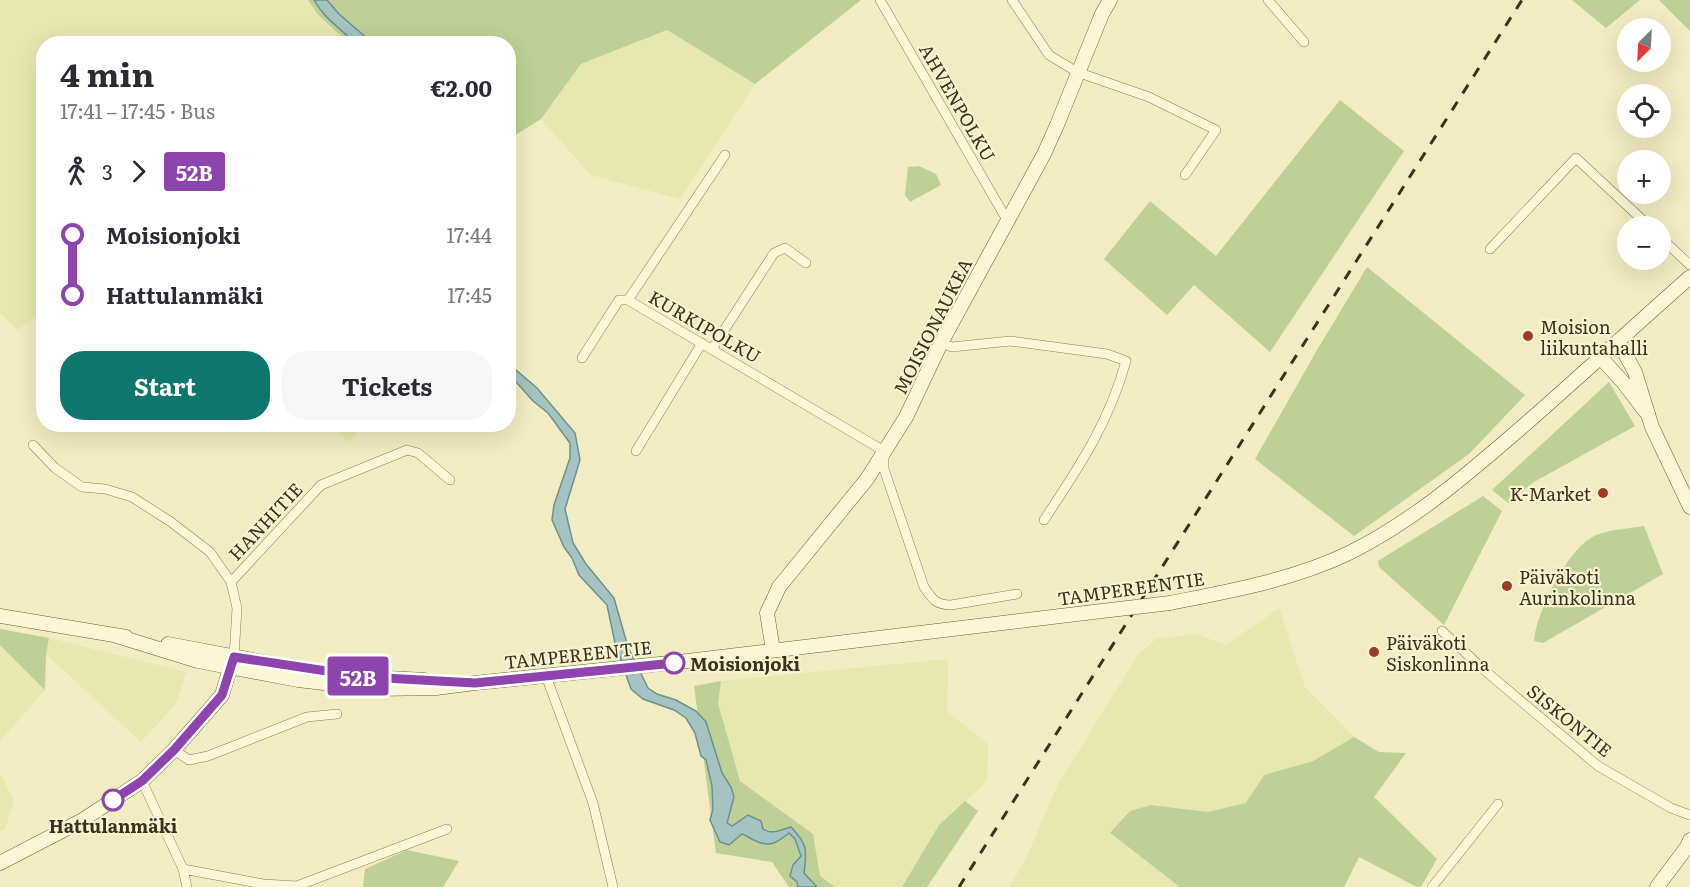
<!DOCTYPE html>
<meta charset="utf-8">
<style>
body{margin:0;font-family:Literata,serif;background:#f7f7f7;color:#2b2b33;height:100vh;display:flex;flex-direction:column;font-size:22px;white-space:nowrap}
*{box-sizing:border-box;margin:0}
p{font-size:20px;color:#7c7c81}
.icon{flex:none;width:33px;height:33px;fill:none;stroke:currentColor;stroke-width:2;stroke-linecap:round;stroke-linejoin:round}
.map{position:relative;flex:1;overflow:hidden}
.side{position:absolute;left:36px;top:36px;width:480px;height:396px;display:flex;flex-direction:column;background:#fff;border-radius:24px;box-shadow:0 6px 24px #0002}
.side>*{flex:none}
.badge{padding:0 12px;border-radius:4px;font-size:21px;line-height:39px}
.needle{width:39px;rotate:204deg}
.controls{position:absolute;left:1617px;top:18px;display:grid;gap:12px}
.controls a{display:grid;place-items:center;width:54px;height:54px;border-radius:50%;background:#fff;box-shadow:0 6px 24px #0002;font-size:30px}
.map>.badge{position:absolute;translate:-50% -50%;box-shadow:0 0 0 3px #fff}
.legs{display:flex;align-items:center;gap:9px;height:66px;padding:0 24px;font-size:20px}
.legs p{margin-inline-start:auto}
.overview{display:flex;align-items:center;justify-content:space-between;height:102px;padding:0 24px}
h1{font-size:33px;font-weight:700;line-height:45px}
.primary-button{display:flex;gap:12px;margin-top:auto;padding:12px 24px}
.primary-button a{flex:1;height:69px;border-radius:24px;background:#0f766e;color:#fff;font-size:24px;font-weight:700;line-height:69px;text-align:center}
.primary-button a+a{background:#f7f7f7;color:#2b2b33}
ul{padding:0 24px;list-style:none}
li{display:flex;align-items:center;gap:21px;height:60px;font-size:22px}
li i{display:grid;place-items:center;width:9px;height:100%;margin:0 8px;background:currentColor}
li i::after{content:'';width:15px;height:15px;margin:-8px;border:4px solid;border-radius:50%;background:#fff}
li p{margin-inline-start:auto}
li:first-child i{background:linear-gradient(#0000 50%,currentColor 0)}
li:last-child i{background:linear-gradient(currentColor 50%,#0000 0)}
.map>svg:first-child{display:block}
</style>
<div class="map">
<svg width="1690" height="887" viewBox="0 0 1690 887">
<rect width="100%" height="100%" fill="#f1ecc2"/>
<path fill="#e6e8ae" d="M0,0h308l11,16 30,27 -305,1 -1,268 -26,18 -17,-17z
M667,30l88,54 -75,115 -89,-24 -50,-56 40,-55z
M330,425h33l-14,17z
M1279,608l26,79 49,50 -41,24 -49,14 -18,28 -38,9 -57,-7 -21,6 -20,23 70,53h-171l15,-24 33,-77 81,-131 18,-16 40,-5 30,11z
M49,638l137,34 -10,32 -35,38 -95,-88z
M0,645l45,45 -45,51z
M948,659l-1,53 41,32 -1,37 -48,44 -37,62h-67l-15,-11 -7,-42 -73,-53 -22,-78 3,-22z
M0,773l14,28 -9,28 -5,2z"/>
<path fill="#bed095" d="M308,0h553l-106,84 -88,-54 -86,34 -40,55 -32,20 -1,-95 -159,-1 -30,-27z
M1572,0h68l-34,28z
M1659,0h31v31z
M1340,100l64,51 -134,201 -76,-67 -27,30 -63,-56 46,-58 66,55z
M919,166l17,8 5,11 -31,17 -5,-7 3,-28z
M1367,267l158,128 -56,59 -115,82 -99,-77 62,-109z
M1609,382l26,44 -101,56 -26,21 -16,-13z
M1483,496l19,15 -58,114 -65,-58 -1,-6z
M1644,526l19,48 -120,69 -9,-2c3,-30 33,-91 60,-105 14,-7 35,-7 50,-10z
M0,629l49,9 -3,16 -1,36 -45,-45z
M721,681l-3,22 22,78 73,53 7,42 15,11h-46l-17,-25 -56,-9 -22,-167z
M1354,737l25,15 27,1 -32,44 63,62 -16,28h-4l-58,-30 -15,30h-164l-70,-54 20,-22 21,-6 57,7 38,-9 18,-28 49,-14z
M965,801l13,10 -51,76h-25l37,-62z
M407,850l52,11 -16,26h-80l2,-18z"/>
<path fill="#a5c3c0" stroke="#6a9390" stroke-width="1.5" d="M314,0h13l12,14 29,25v4h-14c-14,-16 -29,-23 -40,-43z
M509,364l28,24 38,45 5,27 -15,49 8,34 13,21 28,34 14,49 20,41 9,6 19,6 20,11 10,11 16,51 9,14 3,10 -7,26 5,3 16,-11 13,6 2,8c9,6 17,1 28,-2 17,18 16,23 13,46l13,14h-19l-1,-5 -7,-6 3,-11 8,-9 -6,-17 -6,-6c-11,9 -19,15 -33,8 -6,-2 -8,-5 -14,-7l-13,11 -9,-3 -10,-22 3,-11 -1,-23 -6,-26 -5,-4 -6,-23 -9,-15 -12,-8 -31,-11 -12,-10 -16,-46 -8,-38 -28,-30 -7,-17 -8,-11 -12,-27 2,-15 16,-47v-15l-22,-30 -15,-12 -24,-27z"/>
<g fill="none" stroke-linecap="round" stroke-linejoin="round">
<defs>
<path id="street" d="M880,0l127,220
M1012,0l37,55 28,17 72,25 67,33 -31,45
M1268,0l36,42
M1660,237l30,28
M1490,249l86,-91 73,68
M628,300l256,151v18l40,118c8,12 12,18 27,18l66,-11
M628,300l97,-145
M941,343l11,4 58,-6 97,13 19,7c-17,62 -47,106 -82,159
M712,349l62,-96 11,-5 21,15
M582,358l37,-58h9
M33,445l22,23 27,19 23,2 27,8 39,25 39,30 21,30 6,26 -3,49
M636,451l66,-108
M231,582l90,-97 86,-35 11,3 32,27
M1442,631l41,38 115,97 73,42 19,7
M546,676l47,127 20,84
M174,750l15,10 19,-4 99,-39 30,-3
M142,781l41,88 80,15 34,2 150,-57
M183,869l4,18
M1432,887l66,-83"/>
<path id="secondary" d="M1618,341l17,31 17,55 38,80
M1600,357l23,25 22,29
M1170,603c60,-12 123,-23 179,-50 61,-30 114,-75 165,-119 60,-52 117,-105 176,-157
M0,616l126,21
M117,636l81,25 100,19 78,9 60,-1 39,-5 204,-21 406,-49
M168,644l132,25 66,8 59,3
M773,650l-6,-37 12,-26 88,-108 39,-62 35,-74 103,-189 13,-29 45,-111 8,-14
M0,863l81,-42 61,-40 32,-31 48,-55 11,-36
M1657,887l30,-40 3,-7"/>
</defs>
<use href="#street" stroke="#8d7e57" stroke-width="10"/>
<use href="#secondary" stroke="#6e5e3b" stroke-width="15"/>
<use href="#street" stroke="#fbf7d6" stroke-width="9"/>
<use href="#secondary" stroke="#fbf7d6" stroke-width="14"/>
<path stroke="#3b311d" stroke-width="3" stroke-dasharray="10 10" stroke-linecap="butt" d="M959,887l563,-887"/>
<defs>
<path id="secondary-bridge" d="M1085,613l85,-10"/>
</defs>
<use href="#secondary-bridge" stroke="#6e5e3b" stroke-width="15" stroke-linecap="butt"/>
<use href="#secondary-bridge" stroke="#fbf7d6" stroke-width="14"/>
</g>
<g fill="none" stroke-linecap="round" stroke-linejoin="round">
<defs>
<path id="line-1" d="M113,800l29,-19 32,-31 48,-55 12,-38 132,20 109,6 199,-20"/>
</defs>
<use href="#line-1" stroke="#fff" stroke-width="14"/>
<use href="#line-1" stroke="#8e44ad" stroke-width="9"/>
</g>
<g fill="#a03a23" stroke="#f8f4d2" stroke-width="2">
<circle cx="1528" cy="336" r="6"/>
<circle cx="1603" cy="493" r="6"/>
<circle cx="1507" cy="586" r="6"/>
<circle cx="1374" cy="652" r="6"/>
</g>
<g fill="#fff" stroke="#8e44ad" stroke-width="3">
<circle cx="674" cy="663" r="10"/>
<circle cx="113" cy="800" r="10"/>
</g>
<g text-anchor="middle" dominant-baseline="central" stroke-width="4.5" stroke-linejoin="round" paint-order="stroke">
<g font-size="18" fill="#3b311d" stroke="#f8f4d2">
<text transform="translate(958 102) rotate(60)">AHVENPOLKU</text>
<text transform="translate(705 326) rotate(30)">KURKIPOLKU</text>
<text transform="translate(932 326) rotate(-63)">MOISIONAUKEA</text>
<text transform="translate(265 521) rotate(-47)">HANHITIE</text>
<text transform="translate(1131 588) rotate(-8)">TAMPEREENTIE</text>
<text transform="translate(578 654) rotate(-6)">TAMPEREENTIE</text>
<text transform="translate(1570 720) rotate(39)">SISKONTIE</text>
</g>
<g font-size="18" fill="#3b311d" stroke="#f8f4d2" text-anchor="start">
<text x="1540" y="326">Moision<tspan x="1540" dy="21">liikuntahalli</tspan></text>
<text x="1591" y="493" text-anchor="end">K-Market</text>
<text x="1519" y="576">Päiväkoti<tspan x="1519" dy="21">Aurinkolinna</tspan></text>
<text x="1386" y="642">Päiväkoti<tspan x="1386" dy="21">Siskonlinna</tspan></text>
</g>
<g font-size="18" font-weight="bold" fill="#3b311d" stroke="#f8f4d2" text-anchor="start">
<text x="690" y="663">Moisionjoki</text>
<text x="113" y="825" text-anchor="middle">Hattulanmäki</text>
</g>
</g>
</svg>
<div class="controls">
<a><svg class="needle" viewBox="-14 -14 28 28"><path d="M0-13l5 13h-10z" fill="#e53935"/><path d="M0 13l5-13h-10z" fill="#7c7c81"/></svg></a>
<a><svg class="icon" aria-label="locate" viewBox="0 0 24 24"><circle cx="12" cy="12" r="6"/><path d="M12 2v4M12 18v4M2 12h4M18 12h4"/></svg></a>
<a>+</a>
<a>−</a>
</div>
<b class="badge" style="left:358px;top:676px;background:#8e44ad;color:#fff">52B</b>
<section class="side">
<div class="overview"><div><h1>4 min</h1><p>17:41 – 17:45 · Bus</p></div><b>€2.00</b></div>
<div class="legs"><svg class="icon" aria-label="walk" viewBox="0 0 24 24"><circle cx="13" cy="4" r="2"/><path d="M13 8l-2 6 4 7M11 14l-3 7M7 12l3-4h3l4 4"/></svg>3<svg class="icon" aria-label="forward" viewBox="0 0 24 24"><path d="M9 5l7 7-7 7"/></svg><b class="badge" style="background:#8e44ad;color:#fff">52B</b></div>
<ul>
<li><i style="color:#8e44ad"></i><b>Moisionjoki</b><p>17:44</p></li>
<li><i style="color:#8e44ad"></i><b>Hattulanmäki</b><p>17:45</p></li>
</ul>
<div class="primary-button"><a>Start</a><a>Tickets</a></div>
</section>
</div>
